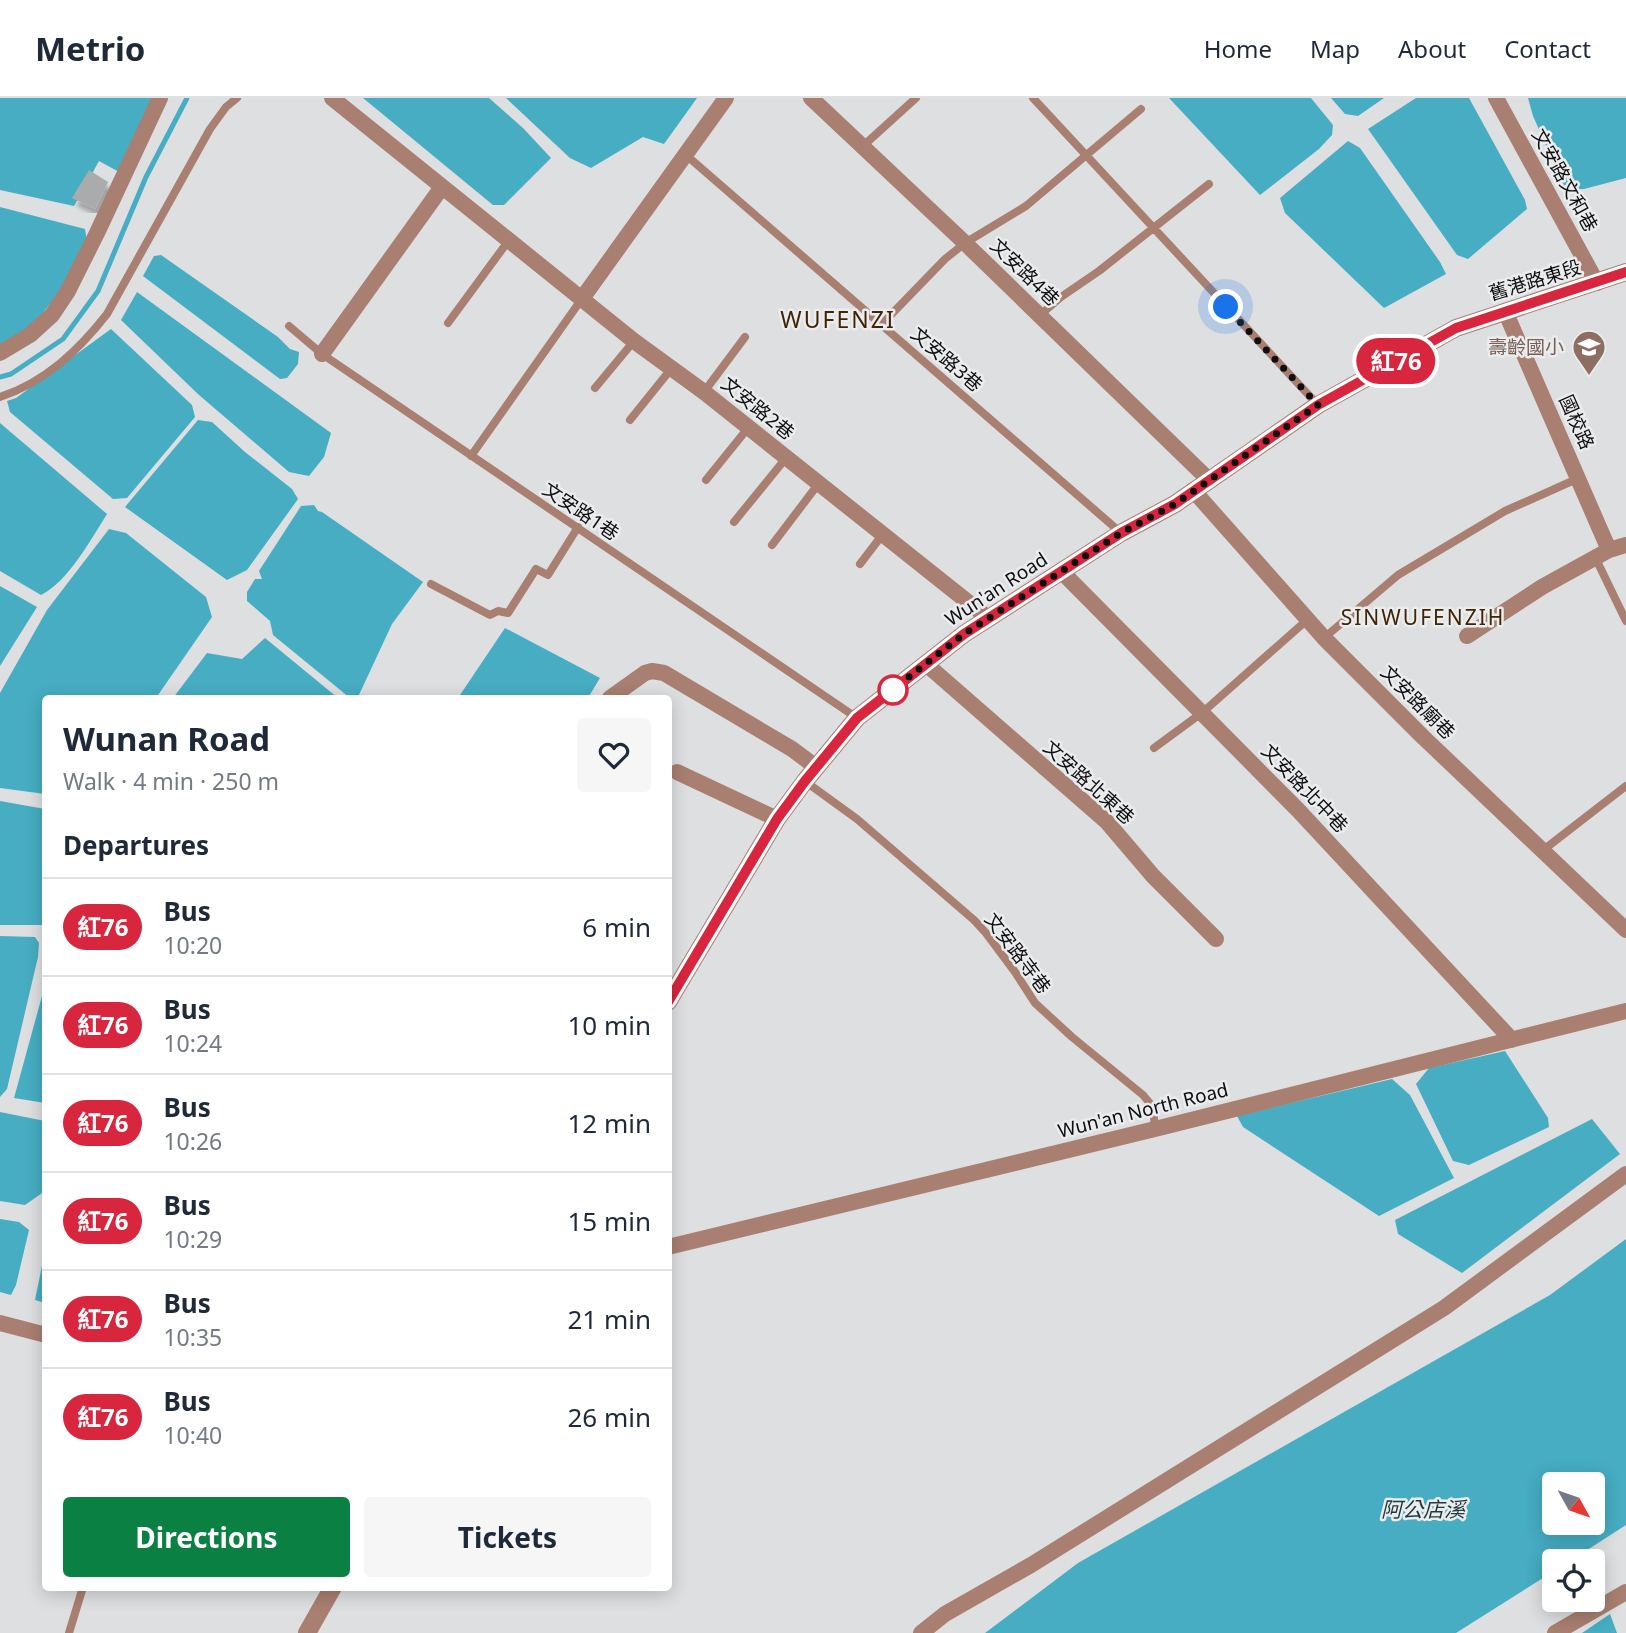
<!DOCTYPE html>
<meta charset="utf-8">
<style>
body{margin:0;font-family:"Noto Sans","Noto Sans TC",sans-serif;background:#f6f6f7;color:#1f2937;height:100vh;display:flex;flex-direction:column;font-size:26px;white-space:nowrap}
*{box-sizing:border-box;margin:0}
p{font-size:23px;color:#747a83}
.icon{flex:none;width:38px;height:38px;fill:none;stroke:currentColor;stroke-width:2;stroke-linecap:round;stroke-linejoin:round}
.map{position:relative;flex:1;overflow:hidden}
.sheet{position:absolute;left:42px;top:597px;width:630px;height:896px;display:flex;flex-direction:column;background:#fff;border-radius:7px;box-shadow:0 4px 18px #0003}
.sheet>*{flex:none}
.badge{padding:0 14px;border-radius:23px;font-size:24px;line-height:46px}
.needle{width:46px;rotate:130deg}
.buttons{position:absolute;left:1542px;top:1374px;display:grid;gap:14px}
.buttons a{display:grid;place-items:center;width:63px;height:63px;border-radius:7px;background:#fff;box-shadow:0 4px 18px #0003;font-size:35px}
.you{position:absolute;width:35px;height:35px;margin:-18px;border:5px solid #fff;border-radius:50%;background:#1a73e8;box-shadow:0 0 0 10px #1a73e833}
.map>.badge{position:absolute;translate:-50% -50%;box-shadow:0 0 0 4px #fff}
h2{padding:0 21px;font-size:26px;line-height:63px}
.round{display:grid;place-items:center;flex:none;width:74px;height:74px;border-radius:7px;background:#f6f6f7}
.summary{display:flex;align-items:center;justify-content:space-between;height:119px;padding:0 21px}
h1{font-size:33px;font-weight:700;line-height:52px}
.button{display:flex;gap:14px;margin-top:auto;padding:14px 21px}
.button a{flex:1;height:80px;border-radius:7px;background:#0b8043;color:#fff;font-size:28px;font-weight:700;line-height:80px;text-align:center}
.button a+a{background:#f6f6f7;color:#1f2937}
ul{padding:0;list-style:none}
li{display:flex;align-items:center;gap:21px;height:98px;padding:0 21px;border-top:2px solid #e0e1e3}
li div{flex:1}
li b{display:block;font-size:26px}
li em{font-style:normal}
li .badge{min-width:77px;font-weight:700;text-align:center}
header{display:flex;align-items:center;gap:42px;box-sizing:border-box;height:98px;padding:0 35px;background:#fff;border-bottom:2px solid #e0e1e3}
header strong{font-size:33px}
nav{display:flex;gap:38px;margin-inline-start:auto;font-size:24px}
.map>svg:first-child{display:block}
</style>
<header>
<strong>Metrio</strong>
<nav><a>Home</a><a>Map</a><a>About</a><a>Contact</a></nav>
</header>
<div class="map">
<svg width="1626" height="1535" viewBox="0 0 1626 1535">
<defs>
<filter id="shadow"><feDropShadow dx="4.5" dy="8" stdDeviation="2" flood-color="#0004"/></filter>
</defs>
<rect width="100%" height="100%" fill="#dedfe1"/>
<path fill="#46adc3" fill-rule="evenodd" d="M0,0h153l-32,75 -22,-12 -25,45 -74,-16z
M363,0h126l34,30 28,30 -47,47h-11z
M506,0h191l-33,46 -21,-7 -52,31 -21,-10z
M1169,0h142l22,27 -1,10 -13,14 -59,46z
M1331,0h53l-26,18 -13,-2z
M1416,0h53l56,102 2,9 -59,50 -11,-4 -89,-126z
M1528,0h98v80l-42,11 -18,1 -33,-74z
M1348,43l12,7 80,114 6,12 -62,34 -99,-95 -5,-15z
M0,109l85,22 3,19 -21,35 -38,47 -29,16z
M161,157l117,82 12,12 9,3 -1,12 -11,14 -7,1 -137,-103 11,-20z
M137,194l194,141 -7,24 -15,19 -20,-4 -90,-77 -78,-75z
M111,231l81,76 3,12 -68,81 -14,1 -103,-87 -3,-11 9,-3z
M198,322l14,2 33,30 47,37 6,10 -51,71 -20,10 -102,-73z
M0,325l107,91c-16,25 -39,68 -66,81l-41,-24z
M314,407l4,6 4,1 101,70 -31,42 -34,73 -8,1 -77,-63 -3,-14 -23,-20v-9l8,-13h7l-3,-8 42,-65z
M109,431l17,4 80,64 6,20 -56,81h-110l-1,96 -45,-6v-95l47,-83z
M0,488l37,21 -37,59z
M505,530l95,50 -12,20h-130z
M265,540l73,60h-165l34,-45 35,6z
M0,703l45,8v116h-45z
M0,838l35,1 4,6 -1,14 -31,132 -7,8z
M45,887v118l-31,-5z
M1505,953l43,67 1,9 -80,38 -16,-4 -37,-77 13,-16z
M1392,981l18,16 44,83 -75,38 -136,-89 -6,-11z
M0,1014l45,9v70l-20,14 -25,-4z
M1592,1021l28,35 -158,119 -64,-39 -3,-14z
M0,1121l19,3 10,8 -13,55 -5,10 -11,-3z
M1626,1141v286l-56,36h-16v10l-98,62h-471l93,-70 472,-268zM1554,1386h38v38h-38z
M45,1153v52l-10,-3z
M1610,1516l7,19h-35z"/>
<g fill="none" stroke-linecap="round" stroke-linejoin="round">
<path stroke="#46adc3" stroke-width="5" d="M0,279l11,-3 52,-35 35,-48 48,-114 41,-79"/>
</g>
<path fill="#aaabad" filter="url(#shadow)" d="M89,72l19,12 -13,27 -23,-11z"/>
<g fill="none" stroke-linecap="round" stroke-linejoin="round">
<path stroke="#a87f71" stroke-width="8" d="M1033,0l285,307
M863,48l53,-48
M686,57l434,377
M1040,217l21,-18 38,-26 110,-87
M448,225l61,-83
M882,226l63,-65 20,-16 61,-37 115,-97
M289,228l33,28 535,364
M595,290l39,-47
M704,294l41,-55
M0,299c45,-15 78,-46 107,-83l103,-185 16,-22 11,-9
M630,322l41,-51
M471,358l110,-156
M706,382l42,-52
M734,424l52,-64
M772,447l47,-62
M1596,461l30,62
M860,466l23,-30
M431,486l59,31 8,-4 10,2 28,-44 12,6 30,-48
M1324,540l74,-63 107,-64 74,-33
M1154,650l49,-36 104,-92
M806,684l51,37 117,101 12,13 29,39 20,31 37,34 71,58 10,12 2,22
M1542,753l84,-65
M69,1535l14,-46"/>
<path stroke="#a87f71" stroke-width="16" d="M332,0l302,243 70,51 284,226
M811,0l154,145 243,236
M1496,0l101,185
M581,202l145,-202
M1505,213l104,239
M0,255l30,-18 22,-20 16,-24 29,-58 63,-135
M322,256l120,-167
M1193,392l131,148 99,99 203,193
M1061,473l237,239 214,230
M1467,538l75,-49 67,-37 17,-5
M926,566l181,158 46,54 63,63
M610,600l35,-25 7,-2 12,2 128,76 24,18
M677,674l100,47
M668,1149l487,-118 471,-118
M0,1225l46,12
M921,1535l24,-19 86,-49 413,-257 182,-134
M1555,1535l71,-41"/>
<path stroke="#a87f71" stroke-width="18" d="M668,904l109,-183 28,-38 52,-63 107,-84 157,-101 54,-29 143,-99 138,-77 170,-56
M307,1535l26,-46"/>
</g>
<g fill="none" stroke-linecap="round" stroke-linejoin="round">
<defs>
<path id="line" d="M668,904l109,-183 28,-38 52,-63 107,-84 157,-101 54,-29 143,-99 138,-77 170,-56"/>
</defs>
<use href="#line" stroke="#fff" stroke-width="16"/>
<use href="#line" stroke="#d7263d" stroke-width="10"/>
<path stroke="#0f0f10" stroke-width="7" stroke-dasharray="0 12.6" d="M893,592l-2,1 73,-57 157,-101 54,-29 143,-99 -92,-98"/>
</g>
<defs>
<symbol id="school-pin" viewBox="-11 -11 22 30"><path d="M0 17L-7.5 6A9.5 9.5 0 1 1 7.5 6Z" fill="#8d6e63" stroke="#ebecee"/><path d="M0-5L7-2L0 1L-7-2ZM-4 1L0 2.5L4 1V4Q0 6-4 4Z" fill="#fff"/></symbol>
</defs>
<g fill-rule="evenodd">
<use href="#school-pin" x="1570" y="230" width="38" height="52"/>
</g>
<circle fill="#fff" stroke="#d7263d" stroke-width="3.5" cx="893" cy="592" r="14"/>
<g text-anchor="middle" dominant-baseline="central" stroke-width="5" stroke-linejoin="round" paint-order="stroke">
<g font-size="19" fill="#0f0f10" stroke="#ebecee">
<text transform="translate(1565 82) rotate(61)">文安路文和巷</text>
<text transform="translate(1025 174) rotate(44)">文安路4巷</text>
<text transform="translate(1535 182) rotate(-17)">舊港路東段</text>
<text transform="translate(947 261) rotate(41)">文安路3巷</text>
<text transform="translate(758 310) rotate(39)">文安路2巷</text>
<text transform="translate(1577 324) rotate(66)">國校路</text>
<text transform="translate(581 413) rotate(34)">文安路1巷</text>
<text transform="translate(996 491) rotate(-33)">Wun'an Road</text>
<text transform="translate(1418 604) rotate(45)">文安路廟巷</text>
<text transform="translate(1089 684) rotate(42)">文安路北東巷</text>
<text transform="translate(1305 690) rotate(46)">文安路北中巷</text>
<text transform="translate(1018 855) rotate(53)">文安路寺巷</text>
<text transform="translate(1143 1012) rotate(-14)">Wun'an North Road</text>
</g>
<g font-size="19" fill="#785e54" stroke="#ebecee" text-anchor="end">
<text x="1564" y="249">壽齡國小</text>
</g>
<g font-size="21" letter-spacing="2" fill="#3f2503" stroke="#ebecee">
<text x="1423" y="519">SINWUFENZIH</text>
</g>
<g font-size="21" font-style="italic" fill="#22393e" stroke="#ebecee">
<text x="1423" y="1411">阿公店溪</text>
</g>
<g font-size="23" letter-spacing="2" fill="#3f2503" stroke="#ebecee">
<text x="838" y="221">WUFENZI</text>
</g>
</g>
</svg>
<div class="buttons">
<a><svg class="needle" viewBox="-14 -14 28 28"><path d="M0-13l5 13h-10z" fill="#e53935"/><path d="M0 13l5-13h-10z" fill="#747a83"/></svg></a>
<a><svg class="icon" aria-label="locate" viewBox="0 0 24 24"><circle cx="12" cy="12" r="6"/><path d="M12 2v4M12 18v4M2 12h4M18 12h4"/></svg></a>
</div>
<div class="you" style="left:1226px;top:209px"></div>
<b class="badge" style="left:1396px;top:263px;background:#d7263d;color:#fff">紅76</b>
<section class="sheet">
<div class="summary"><div><h1>Wunan Road</h1><p>Walk · 4 min · 250 m</p></div><a class="round"><svg class="icon" aria-label="heart" viewBox="0 0 24 24"><path d="M12 20l-8-8c-3-5 5-10 8-4 3-6 11-1 8 4z"/></svg></a></div>
<h2>Departures</h2>
<ul>
<li><span class="badge" style="background:#d7263d;color:#fff">紅76</span><div><b>Bus</b><p>10:20</p></div><em>6 min</em></li>
<li><span class="badge" style="background:#d7263d;color:#fff">紅76</span><div><b>Bus</b><p>10:24</p></div><em>10 min</em></li>
<li><span class="badge" style="background:#d7263d;color:#fff">紅76</span><div><b>Bus</b><p>10:26</p></div><em>12 min</em></li>
<li><span class="badge" style="background:#d7263d;color:#fff">紅76</span><div><b>Bus</b><p>10:29</p></div><em>15 min</em></li>
<li><span class="badge" style="background:#d7263d;color:#fff">紅76</span><div><b>Bus</b><p>10:35</p></div><em>21 min</em></li>
<li><span class="badge" style="background:#d7263d;color:#fff">紅76</span><div><b>Bus</b><p>10:40</p></div><em>26 min</em></li>
</ul>
<div class="button"><a>Directions</a><a>Tickets</a></div>
</section>
</div>
